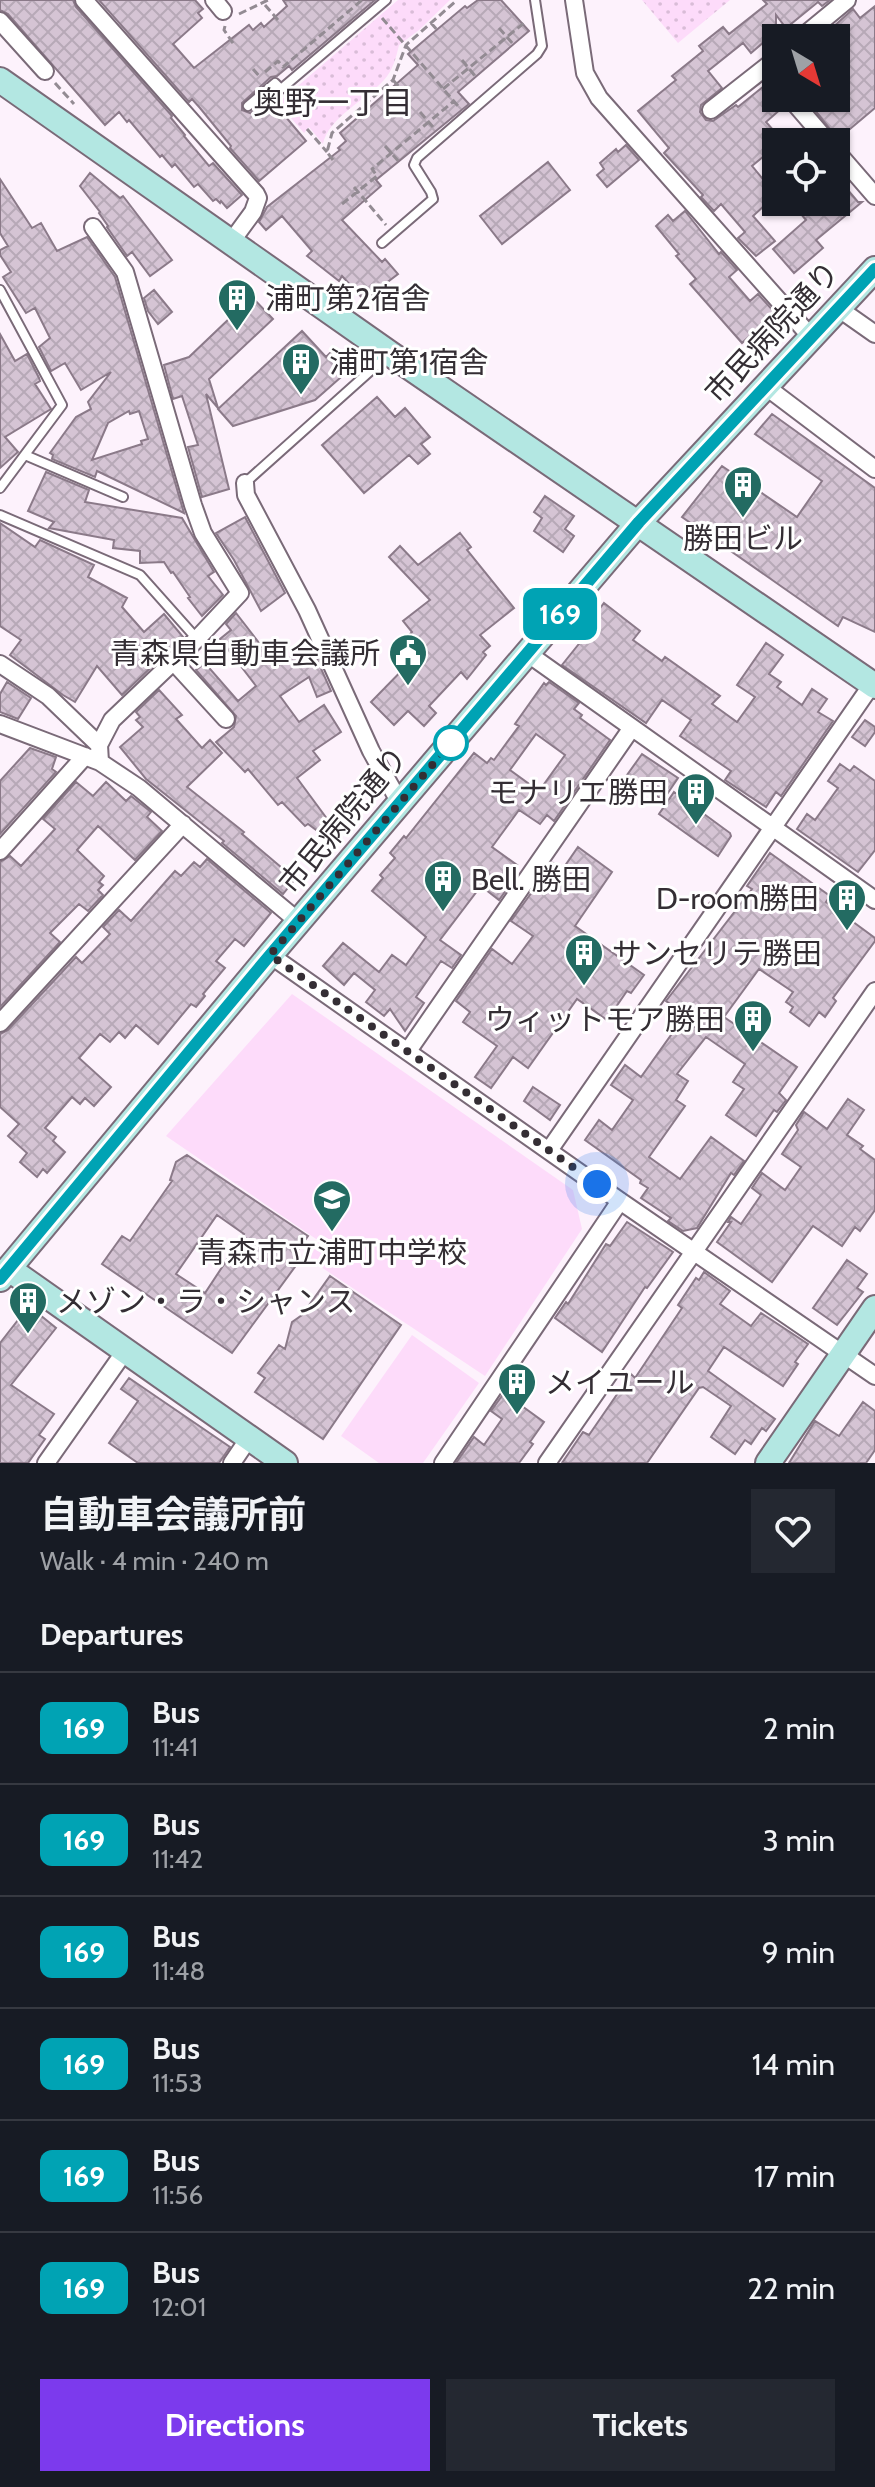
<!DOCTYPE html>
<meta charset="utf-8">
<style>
body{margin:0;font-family:Cabin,"Noto Sans JP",sans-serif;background:#242831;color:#f1f3f6;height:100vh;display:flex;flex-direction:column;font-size:30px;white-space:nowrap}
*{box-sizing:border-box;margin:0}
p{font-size:26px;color:#9ea1a6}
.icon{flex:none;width:44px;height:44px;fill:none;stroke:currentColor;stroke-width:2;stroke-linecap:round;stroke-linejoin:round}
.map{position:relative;height:1463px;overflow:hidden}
.sheet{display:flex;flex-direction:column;background:#171b24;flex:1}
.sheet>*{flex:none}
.badge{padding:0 16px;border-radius:12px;font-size:28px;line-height:52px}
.needle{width:52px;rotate:142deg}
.fabs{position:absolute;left:762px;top:24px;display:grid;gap:16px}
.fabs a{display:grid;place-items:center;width:88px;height:88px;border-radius:0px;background:#171b24;box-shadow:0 2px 6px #0004;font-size:40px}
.you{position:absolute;width:40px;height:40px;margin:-20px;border:6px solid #fff;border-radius:50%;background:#1a73e8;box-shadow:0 0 0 12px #1a73e833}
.map>.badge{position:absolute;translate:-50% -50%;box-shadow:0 0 0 4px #fff}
h2{padding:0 40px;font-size:30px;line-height:72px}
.round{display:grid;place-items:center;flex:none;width:84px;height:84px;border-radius:0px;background:#242831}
.headline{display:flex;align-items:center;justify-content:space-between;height:136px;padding:0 40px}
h1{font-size:38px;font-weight:700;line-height:60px}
.button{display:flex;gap:16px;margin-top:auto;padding:16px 40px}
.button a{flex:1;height:92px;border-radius:0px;background:#7c3aed;color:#fff;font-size:32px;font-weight:700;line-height:92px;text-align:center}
.button a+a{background:#242831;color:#f1f3f6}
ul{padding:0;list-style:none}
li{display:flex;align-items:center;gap:24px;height:112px;padding:0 40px;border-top:2px solid #363941}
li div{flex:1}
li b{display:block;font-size:30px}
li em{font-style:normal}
li .badge{min-width:88px;font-weight:700;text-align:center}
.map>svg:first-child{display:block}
</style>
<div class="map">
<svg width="875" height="1463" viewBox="0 0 875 1463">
<defs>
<pattern id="green-dots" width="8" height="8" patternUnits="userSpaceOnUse" patternTransform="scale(2)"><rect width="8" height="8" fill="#fddbfa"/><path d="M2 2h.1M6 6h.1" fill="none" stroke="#d9bcd7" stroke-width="1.8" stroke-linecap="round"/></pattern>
<pattern id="building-cross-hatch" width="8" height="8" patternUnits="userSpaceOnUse" patternTransform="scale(2)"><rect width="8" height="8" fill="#d5c4d4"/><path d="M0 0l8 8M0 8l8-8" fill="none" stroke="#b7a9b7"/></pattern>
</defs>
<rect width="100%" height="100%" fill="#fdf2fc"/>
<path fill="url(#green-dots)" d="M398,0h52l-31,30 -20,15c-3,13 -6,25 -15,35 -17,19 -56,38 -61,64l-14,-17 -5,6 -26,-30z
M642,0h88l-52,43z"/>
<path fill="#fddbfa" d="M292,994l281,196 9,39 -97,147 -176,-117 10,-18 -153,-105z
M412,1335l67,48 -56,80h-44l-38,-27z"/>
<path fill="url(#building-cross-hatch)" stroke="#8b7a89" stroke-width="2" fill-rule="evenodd" d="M0,0h73l3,7 96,109 -1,2 14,17 -1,1 25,30 4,-3 29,32 -15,13 -6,-7 -1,2 -4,-4 -3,2 -15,-17 -4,3 -19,-23 -3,3 -10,-12 -2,2 -31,-37 -2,2 -8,-10 -14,13 -97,-111 -8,-4z
M99,0h96l8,9 -5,4 4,5 -29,26 21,24 55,-43 4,5 8,-7 3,4 23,-21 -4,-6h92l-83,70 -3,-4 -12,10 -6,1 -29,26v7l8,3 19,-16 37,44 -47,40 -29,-33 1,-2 -31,-38 -8,-9 -3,3z
M478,0h23l28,31 -71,61 11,12 -93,76 5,6 -39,34 40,42 3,-3 13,15 -34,26 -22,-24 -3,5 -32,-25 5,-5 -30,-35 -16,14 -7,-8 8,-15 73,-57 -2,-2 8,-7 -6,-8 78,-68 -10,-11 57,-48 2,2z
M763,0h67l-8,6 -4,-4 -32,26 -10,-13v33l-4,1 -7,-8 -14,12 -8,-10 -35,28 14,17 -21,17 -1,7 6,8 7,1 23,-16 2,2 26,-21 18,22 -16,14 17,19 -7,1v4l-24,20 24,29 -23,21 22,25 -19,15 -18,-18 7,-6 -24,-28 -7,7 -13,-14 2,-2 -39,-42 5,-5 -31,-37 38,-31 -4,-4 31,-25 -4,-5 24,-19 6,7 38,-30z
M875,6v102l-37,31 -33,-41h31v-60h-15l32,-29 7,9z
M626,145l13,15 -32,27 -10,-12 7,-6 -4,-6 16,-14 2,3z
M548,162l22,28 -68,54 -22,-28z
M90,173l30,25 3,-2 49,64 -22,16 -18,-24 -5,4 -20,-29 1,-1 -9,-13 1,-1 -20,-26z
M836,176l22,26h4l-46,38 7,8 -29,25 -21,-24 33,-29 -15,-18h45z
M0,179l32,49 9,-5 16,28 30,-14 28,40 69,236 -87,-42 -2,6 -43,-18 1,-4 -3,-2 26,-36 15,-8 -3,-7 23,-30 -30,18 -16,-27 -14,8 -12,-24 11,-9 -15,-30 -9,5 -23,-36 8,-5 -11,-17v-5l8,-4 -8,-13zM129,411l1,3 9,-3 9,28 -7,2 1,3 -50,16 16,-37z
M685,211l34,43 2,-2 16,18 -8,7 21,24 8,-7 28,31 -12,11 -11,-12 -21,19 -52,-59 6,-5 -20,-23 3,-2 -23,-28 12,-11 5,6z
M154,290l18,22 -14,12 -10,-13 -4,-13z
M252,297l21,22 -64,60 9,29 -12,-14 23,95 -27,8 -14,-50 10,-2 -16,-49 -9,3 -9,-34 25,-8z
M302,331l24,26 5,-5 17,19 -33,29 -82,26 -15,-17z
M0,334l15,27 12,-7 12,24 1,3 -5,3 16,25 -46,28 13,15 -18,16z
M377,397l18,20 10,-9 25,29 -9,7 9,10 -12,10 -9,-9 -45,38 -42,-48z
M772,414l103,74v144l-32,-15 -5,9 -156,-109 40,-51 75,51 25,-36 -67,-47z
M46,472l43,18 -4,12 97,16 32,54 -6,4 15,19 -21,21 -14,-18 2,-1 -17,-25 -2,1 -7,-11 -24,1v-12l-27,-3 1,-8 -65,-12 5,-6 -26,-11z
M545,496l29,20 -9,13 9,7 -11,16 -29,-21 8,-13 -8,-6z
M245,517l40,76 -24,18 -27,-51 -18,-27z
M0,523l35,24 5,-7 54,25 -6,12 39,21 -5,9 22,25 20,-18 19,23 -61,58 -25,-29 -22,36 -12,-7 -53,-40 11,-15 -21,-14z
M460,533l11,14 -4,3 47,58 -34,27 10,11 -7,6 3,3 -19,24 -6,-7 -32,34 7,7 -12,13 -16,-15 -14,14 -23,-23 47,-48 -13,-14 7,-8 -9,-11 27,-21 -41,-43 11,-11 18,19z
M604,603l36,28 -7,9 29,21 3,-4 55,39 -8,8 25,18 18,-25 -18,-12 29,-42 17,12 -14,19 12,8 -4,5 25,18 10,-16 15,10 -9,13 15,9 -52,75 -5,-4 -10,15 -41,-27 6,-9 -51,-35 11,-16 -29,-20 -16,23 -84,-58 24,-30 -4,-3z
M236,613l41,53 19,-12 6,10 13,-9 16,36 -14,6 -8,-20 -29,19 19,26 25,-17 17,27 -28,19 7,9 -23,18 31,42 12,9 -9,12 -23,-17 -3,2 -23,-24 -4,3 -30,-36 -3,3 -29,-30 18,-15 2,-11 -40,-46 9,-7 33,38 18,-15 -36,-47 11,-9 -5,-6z
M7,682l24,16 -13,21 -18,-7v-18z
M549,682l30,21 -5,6 8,6 -2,3 30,22 -56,81 -7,-6 -7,9 -21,-14 -27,37 25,18 -5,6 5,4 -18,25 -18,-14 -41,54 21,15 -9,13 -11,-7 -25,36 8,6 -19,28 -15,-22 -6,7 -18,-14 9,-12 -21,-17 -10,12 -21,-19 20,-23 36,29 13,-17 14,10 20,-28 -54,-46 11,-13 -3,-3 15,-17 -5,-5 14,-17 2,2 68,-85 13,10 4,-5 3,2 25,-34 -4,-2 29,-41 2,2zM536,734l29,21 -26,36 -29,-21z
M159,690l23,25 -6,4 26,29 8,-8 12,13 -35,34 57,45 -2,2 53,45 -12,15 -61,-51 2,-2 -78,-62 -26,-32 23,-20 -7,-7 4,-3 -4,-5z
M865,720l10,7v5l-10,14 -13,-9z
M30,748l26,9 -4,12 4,3 -56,62v-53z
M642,754l36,24 -15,22 -36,-25z
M840,764l10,7 4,-5 21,15v69l-17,22 -61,-43 10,-15 8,6 23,-32 -10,-7z
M76,782l17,14 13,-14 20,19 5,-5 20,16 -4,5 15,14 -27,29 -37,-34 -21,24 27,26 -5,6 4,3 -5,5 5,5 -15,16 -9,-7 -29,29 10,9 -60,65v-145l10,-6 11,10 34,-37 -12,-10z
M674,792l56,41 1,3 -13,20 -59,-42z
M578,847l34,25 -37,54 69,49 -13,18 -4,-2 -20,29 -30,-21 -49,69 -15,-11 -22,31 -16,-11 22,-31 -34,-24 7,-10 -14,-11 36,-52 20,15 21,-28 -22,-15 42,-58 9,7z
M770,853l60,43 -4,6 49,36v3l-42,57 3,3 -11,16 -6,-5 -10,14 -19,-14 3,-5 -7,-5 7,-10 -34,-23 -35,48 73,50 -18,26 7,7 -9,12 -3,-2 -18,26 -30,-21 18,-26 -11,-7 12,-18 -39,-27 -29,37 11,7 -12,19 9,6 -36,51 31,22 31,-42 33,24 -10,14 -3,-2 -34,55 -14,3 -15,-10 3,-3 -30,-20 7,-10 -8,-5 1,-3 -56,-40 14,-20 13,10 21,-30 -22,-15 14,-20 16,12 35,-49 26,-1 -36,-26 86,-112 -5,-3z
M207,859l64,54 -27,33 -9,-7 -19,22 9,7 -22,26 2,2 -9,11 -5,-3 -33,40 -22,-19 -11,13 -6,-6 -9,10 -10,-8 -21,24 32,29 -17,19 -9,-8 -5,6 -8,-7 -27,31 11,9 -3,4 12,11 -18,21 -4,-4 -6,8 -17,-15 7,-9 -19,-17 11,-12 -19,-17v-73l8,-4 68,-73 6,6 28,-29 -7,-7 16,-17 12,11 44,-50 6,5 13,-14 6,5z
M533,1087l27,18 -10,15 -26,-19z
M848,1099l16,11 -17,25 16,11 -3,3 15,11v50l-15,21 -5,-4 -13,19 -29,-20 -41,56 -55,-40 14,-20h-3l3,-5 10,7 20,-29 -9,-7 10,-15 23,17 16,-23 -19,-13 16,-24 -2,-5 8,-13 23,17z
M187,1155l121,81 -14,20 6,4 -68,93 -130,-89 20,-28 8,5 42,-60 -2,-1 6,-18zM217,1215l27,19 -39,59 -29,-19z
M627,1222l46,30 -26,36 -2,-1 -43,65 -47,-34 11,-16 2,2 38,-60 4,2z
M847,1260l20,14 -10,14 6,4 -26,33 -24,-17z
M704,1272l26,19 -10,13 31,22 10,-13 47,31 -13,18 3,2 -15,22 -59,-39 -16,24 67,48 -9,12 -4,-3 -11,16 -6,-4 -10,14 -24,-17 20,-31 -28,-19 -4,1 -52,75h-85l21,-31 6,3 42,-61 4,4 47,-70 -4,-3 18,-27 3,2z
M330,1276l71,49 -78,114 -68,-47 10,-14 -7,-5 21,-28 6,4 7,-27 10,-7z
M29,1306l27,22 -45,57 43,29 -15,21 6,4 -17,24h-28v-120z
M129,1378l101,69 -11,16h-81l-29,-20 29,-42 -17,-12z
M504,1393l40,29 -14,20 3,2 -14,19h-63l18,-26 10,8 18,-26 -11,-8z
M863,1402l12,9v39l-9,13h-77l26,-42 24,15z"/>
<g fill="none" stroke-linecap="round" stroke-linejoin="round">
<defs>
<path id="lane" d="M248,106l27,-23 6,6 105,-89
M382,243l51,-44 -2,-7 -17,-27 3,-7 120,-104 5,-8 -7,-46
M0,290l62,115 -62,83
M25,455l98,42
M245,483l142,-127
M0,515l140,60 57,64"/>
<path id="street" d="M84,0l172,194 2,4 -5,14 -22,30
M214,0l9,11
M574,0l11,73 14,25 212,239
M0,21l45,50
M801,38l46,-38
M765,68l11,13
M790,98l38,44
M711,110l65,-51
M836,151l39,45
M93,227l32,45 68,233 10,28 37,60 -43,46 -85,81 -13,25 1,17
M838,308l37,26
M765,386l110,83
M245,483l1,12 61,115 64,141 29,52
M527,653l348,247
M173,661l53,58
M0,664l48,32 51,49
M0,724l100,38 39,26 160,134
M0,851l85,-95
M270,955l350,246 255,175
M0,1023l183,-199
M408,1051l223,-322
M550,1149l325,-469
M46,1463l79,-112
M232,1463l17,-25
M443,1463l177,-262
M547,1463l328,-472"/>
<path id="secondary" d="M0,80l389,273 486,333
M9,1269l276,194
M0,1279l270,-324 369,-433 236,-253
M768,1463l107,-155"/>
</defs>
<use href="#lane" stroke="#7a6a78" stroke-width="12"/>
<use href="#street" stroke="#7a6a78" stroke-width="20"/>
<use href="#secondary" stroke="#7a6a78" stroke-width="28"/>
<path stroke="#938b93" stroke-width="3" stroke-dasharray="8 4" stroke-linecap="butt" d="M265,5l13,15
M239,14l29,-14
M382,18l76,88
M431,23l8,9
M225,26l-1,4 11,16
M499,28l14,16
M462,60l13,16
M253,69l8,9
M265,72l13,-11 5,6 79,-67
M393,80l7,8
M55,83l19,21
M443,89l81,-66
M356,111l7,10
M420,112l13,15
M307,129l20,23
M385,146l16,18
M333,160l-6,-8 5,-19 61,-53 13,-35 51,-45
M354,187l32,38
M342,204l35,-28 -5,-7 82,-68"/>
<use href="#lane" stroke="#fff" stroke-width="8"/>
<use href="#street" stroke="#fff" stroke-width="16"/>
<use href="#secondary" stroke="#b3e7e2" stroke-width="24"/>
</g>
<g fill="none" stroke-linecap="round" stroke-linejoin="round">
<defs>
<path id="line" d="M0,1279l270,-324 369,-433 236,-253"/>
</defs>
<use href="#line" stroke="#fff" stroke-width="18"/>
<use href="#line" stroke="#00a3b4" stroke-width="12"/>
<path stroke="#342e34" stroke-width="8" stroke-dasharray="0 14.4" d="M451,743l-181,212 327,229"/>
</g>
<defs>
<symbol id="building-pin" viewBox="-11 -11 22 30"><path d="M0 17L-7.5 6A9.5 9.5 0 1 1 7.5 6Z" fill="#236b62" stroke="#fff"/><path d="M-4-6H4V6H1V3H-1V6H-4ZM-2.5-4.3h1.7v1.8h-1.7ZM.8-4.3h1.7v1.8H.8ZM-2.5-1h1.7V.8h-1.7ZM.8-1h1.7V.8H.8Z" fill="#fff"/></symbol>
<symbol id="civic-pin" viewBox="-11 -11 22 30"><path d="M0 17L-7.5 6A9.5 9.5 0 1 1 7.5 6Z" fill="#236b62" stroke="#fff"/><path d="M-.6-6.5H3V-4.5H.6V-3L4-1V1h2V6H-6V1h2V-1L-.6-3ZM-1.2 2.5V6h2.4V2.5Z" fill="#fff"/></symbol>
<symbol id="school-pin" viewBox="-11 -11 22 30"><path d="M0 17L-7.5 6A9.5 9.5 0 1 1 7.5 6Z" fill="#236b62" stroke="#fff"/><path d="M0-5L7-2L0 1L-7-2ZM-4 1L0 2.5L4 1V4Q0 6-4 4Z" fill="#fff"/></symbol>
</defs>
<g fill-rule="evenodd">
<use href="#building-pin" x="215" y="276" width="44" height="60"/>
<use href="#building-pin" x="279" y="340" width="44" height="60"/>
<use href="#building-pin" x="721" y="463" width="44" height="60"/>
<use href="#civic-pin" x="386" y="631" width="44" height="60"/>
<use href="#building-pin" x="674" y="770" width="44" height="60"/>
<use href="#building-pin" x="421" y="857" width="44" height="60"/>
<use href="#building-pin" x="825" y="876" width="44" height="60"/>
<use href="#building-pin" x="562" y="931" width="44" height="60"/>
<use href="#building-pin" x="731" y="997" width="44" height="60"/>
<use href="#school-pin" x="310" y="1177" width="44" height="60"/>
<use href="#building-pin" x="6" y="1279" width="44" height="60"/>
<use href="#building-pin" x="495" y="1360" width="44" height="60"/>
</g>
<circle fill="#fff" stroke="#00a3b4" stroke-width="4" cx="451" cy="743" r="16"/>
<g text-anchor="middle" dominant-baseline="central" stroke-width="6" stroke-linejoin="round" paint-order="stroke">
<g font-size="30" fill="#342e34" stroke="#fff" text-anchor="start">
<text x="265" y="298">浦町第2宿舎</text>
<text x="329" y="362">浦町第1宿舎</text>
<text x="743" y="538" text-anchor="middle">勝田ビル</text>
<text x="380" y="653" text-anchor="end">青森県自動車会議所</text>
<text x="668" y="792" text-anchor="end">モナリエ勝田</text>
<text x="471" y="879">Bell. 勝田</text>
<text x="819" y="898" text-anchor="end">D-room勝田</text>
<text x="612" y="953">サンセリテ勝田</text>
<text x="725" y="1019" text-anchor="end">ウィットモア勝田</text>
<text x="332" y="1252" text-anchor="middle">青森市立浦町中学校</text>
<text x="56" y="1301">メゾン・ラ・シャンス</text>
<text x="545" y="1382">メイユール</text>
</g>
<g font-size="30" fill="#342e34" stroke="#fff">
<text transform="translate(772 332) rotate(-47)">市民病院通り</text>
<text transform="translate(343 820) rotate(-50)">市民病院通り</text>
</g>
<g font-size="32" fill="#342e34" stroke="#fff">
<text x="333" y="102">奥野一丁目</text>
</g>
</g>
</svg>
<div class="fabs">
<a><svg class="needle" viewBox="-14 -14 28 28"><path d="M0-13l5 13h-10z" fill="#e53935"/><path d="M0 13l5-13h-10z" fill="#9ea1a6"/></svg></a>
<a><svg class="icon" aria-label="locate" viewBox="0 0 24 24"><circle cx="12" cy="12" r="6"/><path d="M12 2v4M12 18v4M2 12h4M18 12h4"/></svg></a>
</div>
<div class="you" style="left:597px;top:1184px"></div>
<b class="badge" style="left:560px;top:614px;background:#00a3b4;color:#fff">169</b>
</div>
<section class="sheet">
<div class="headline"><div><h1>自動車会議所前</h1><p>Walk · 4 min · 240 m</p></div><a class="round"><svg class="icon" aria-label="heart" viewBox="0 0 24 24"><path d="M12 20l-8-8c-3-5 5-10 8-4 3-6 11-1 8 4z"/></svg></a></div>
<h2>Departures</h2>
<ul>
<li><span class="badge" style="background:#00a3b4;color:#fff">169</span><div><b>Bus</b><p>11:41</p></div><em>2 min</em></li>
<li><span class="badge" style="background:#00a3b4;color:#fff">169</span><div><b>Bus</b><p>11:42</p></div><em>3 min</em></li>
<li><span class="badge" style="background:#00a3b4;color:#fff">169</span><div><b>Bus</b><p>11:48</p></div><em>9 min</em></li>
<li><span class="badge" style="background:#00a3b4;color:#fff">169</span><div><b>Bus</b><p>11:53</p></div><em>14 min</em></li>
<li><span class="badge" style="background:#00a3b4;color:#fff">169</span><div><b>Bus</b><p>11:56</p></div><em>17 min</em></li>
<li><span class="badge" style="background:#00a3b4;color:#fff">169</span><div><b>Bus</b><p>12:01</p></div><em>22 min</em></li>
</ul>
<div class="button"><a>Directions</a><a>Tickets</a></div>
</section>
